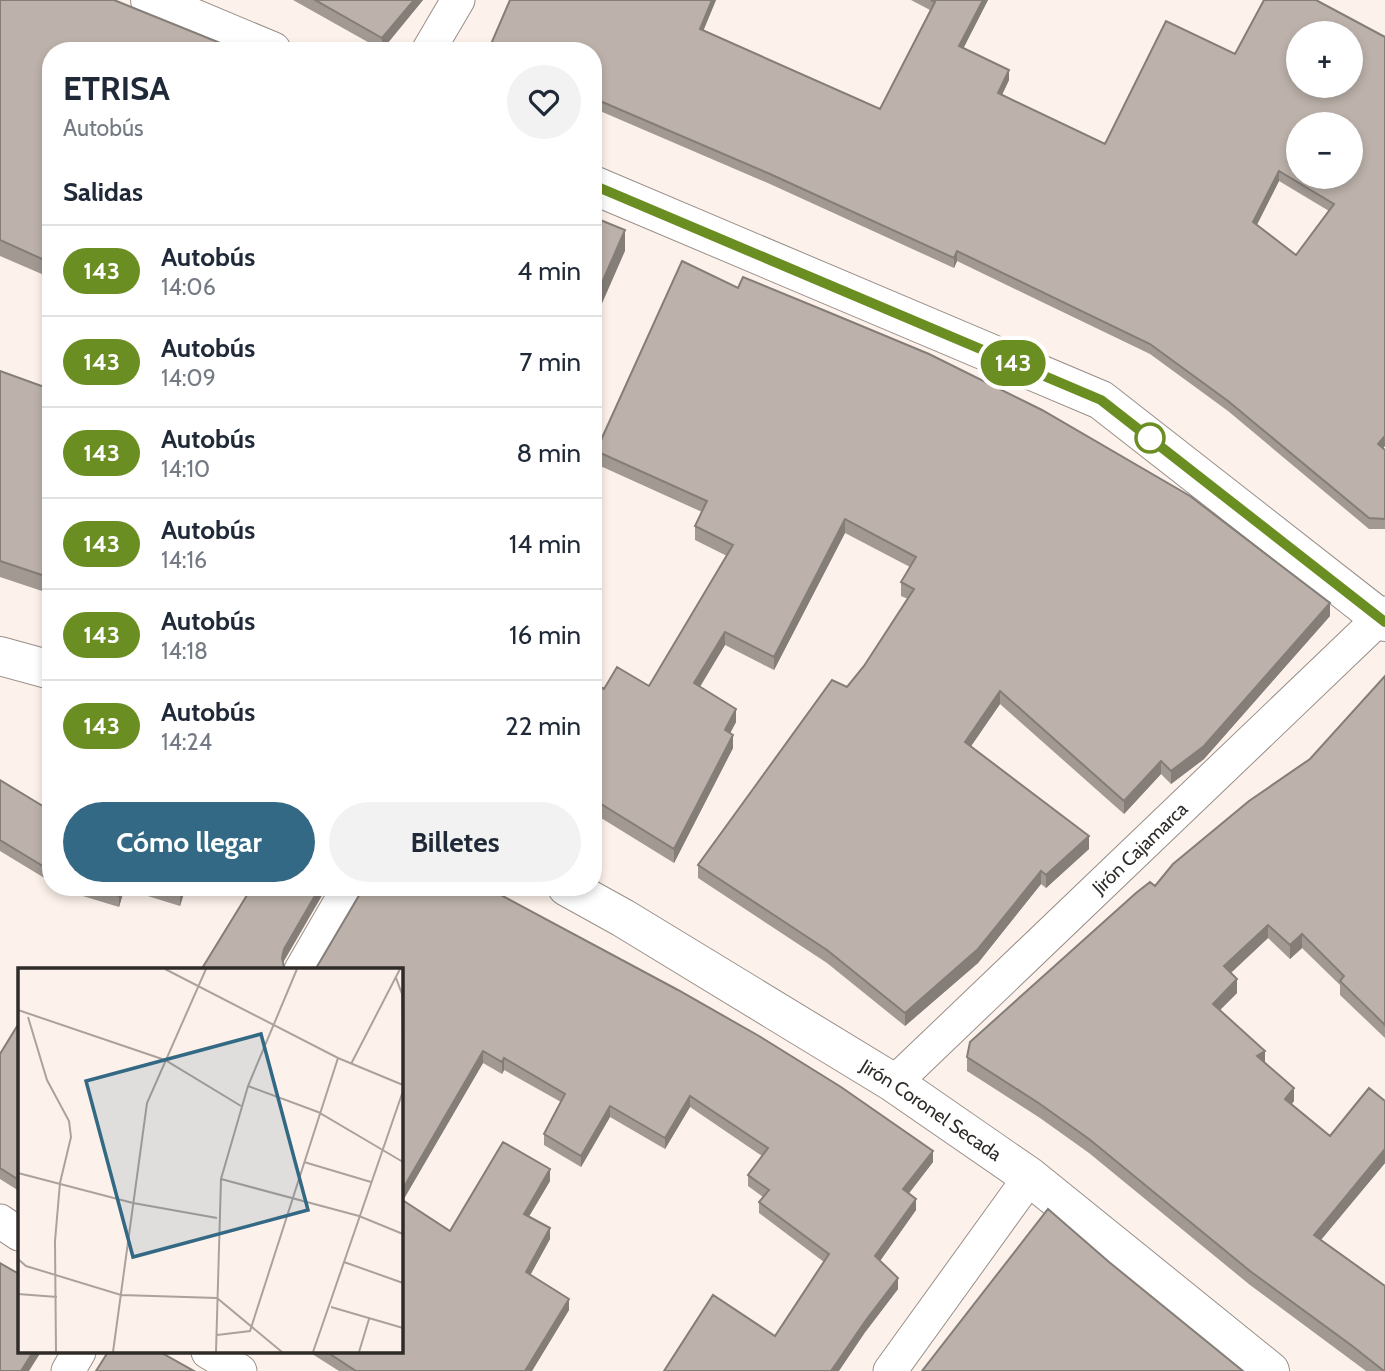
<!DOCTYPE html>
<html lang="es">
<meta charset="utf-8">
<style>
body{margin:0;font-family:Cabin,sans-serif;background:#f2f2f3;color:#1f2937;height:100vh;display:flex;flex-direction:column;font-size:26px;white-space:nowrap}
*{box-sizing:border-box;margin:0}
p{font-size:23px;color:#747a83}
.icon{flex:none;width:38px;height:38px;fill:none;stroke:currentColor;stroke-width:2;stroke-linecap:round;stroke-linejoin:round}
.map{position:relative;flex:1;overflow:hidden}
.drawer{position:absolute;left:42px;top:42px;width:560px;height:854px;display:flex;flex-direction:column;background:#fff;border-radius:28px;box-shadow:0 4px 10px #0003}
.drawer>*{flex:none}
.badge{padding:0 14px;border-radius:23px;font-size:24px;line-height:46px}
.fabs{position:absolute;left:1286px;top:21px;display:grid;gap:14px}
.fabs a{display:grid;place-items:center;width:77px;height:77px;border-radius:50%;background:#fff;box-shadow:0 4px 10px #0003;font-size:35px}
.map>.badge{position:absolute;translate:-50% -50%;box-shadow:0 0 0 4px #fff}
h2{padding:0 21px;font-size:26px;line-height:63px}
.round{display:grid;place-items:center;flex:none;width:74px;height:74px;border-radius:37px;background:#f2f2f3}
.overview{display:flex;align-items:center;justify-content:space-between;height:119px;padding:0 21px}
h1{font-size:33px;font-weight:700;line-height:52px}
.button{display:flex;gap:14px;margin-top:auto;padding:14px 21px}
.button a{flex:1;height:80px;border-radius:42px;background:#336984;color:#fff;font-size:28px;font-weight:700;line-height:80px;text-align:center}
.button a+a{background:#f2f2f3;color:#1f2937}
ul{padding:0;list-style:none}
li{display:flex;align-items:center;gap:21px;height:91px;padding:0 21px;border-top:2px solid #e0e1e3}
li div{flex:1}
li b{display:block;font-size:26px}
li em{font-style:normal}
li .badge{min-width:77px;font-weight:700;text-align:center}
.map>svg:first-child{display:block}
</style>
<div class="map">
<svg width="1385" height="1371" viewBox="0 0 1385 1371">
<rect width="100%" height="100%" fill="#fdf2eb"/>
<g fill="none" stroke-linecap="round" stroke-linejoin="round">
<defs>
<g id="minor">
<path d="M428,51l30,-51"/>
<path d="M301,970l48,-83"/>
<path id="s1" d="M894,1083l491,-470"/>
<path d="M0,1221l19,13"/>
<path d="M208,1352l32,19"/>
<path d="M68,1371l11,-19"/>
<path d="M890,1371l140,-194"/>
</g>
<g id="secondary">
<path d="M150,0l122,51"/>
<path d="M593,185l508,215 284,222"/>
<path d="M0,656l51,14"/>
<path id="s2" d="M567,887l56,31 271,165 136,94 240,194"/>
</g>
</defs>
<use href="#minor" stroke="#998f89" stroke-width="35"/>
<use href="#secondary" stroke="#998f89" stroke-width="40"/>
<use href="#minor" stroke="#fff" stroke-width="33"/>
<use href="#secondary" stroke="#fff" stroke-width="38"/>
</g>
<path fill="#a29993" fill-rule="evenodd" d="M0,0l51,51v227l-51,-22z
M293,0h130l-41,50z
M510,0h206l-13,30 177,79 50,-99 -19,-10h77l-25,48 46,32 -7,15 103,49 130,-90 150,-17v409l-2,2 2,2v79h-16l-141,-118 -78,-57 -193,-93 -3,7 -184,-84 -177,-76v-57zM1279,181l50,30 -33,44 -39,-30z
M0,371l47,17 4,-7v213l-51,-17z
M596,451l734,165 -126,143 -33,25 -10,-10 -37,40 -124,-110 -29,42 118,103 -43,39 -5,-4 -63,79 -73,63 -78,-63 -129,-85v-13l149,-178 17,-21 44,-67 -7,-3v-14l9,-15 -65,-34 -71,137 -49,-25 -25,42 36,35 -6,11 3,15 -59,115 -81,-50v-130l11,6 45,-3 78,-130 -32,-16v-14l7,-14 -106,-48z
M1385,676v362l-45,-43v-10l-38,-37 -12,11 -22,-21 -37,35 6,20 -17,17 45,52 29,39 -3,4 39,31 55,-35v62l-64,77 64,131h-19l-116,-86 -161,-132 -49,-35 -73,-47v-14l188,-171 155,-127z
M0,780l51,31v71l-51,-31z
M59,887h66l-6,20 -56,-17z
M125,887h61l-6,19 -55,-17z
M401,970l532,192 -24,31 7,17 -36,51 18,28 -32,42 -91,5 49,-74 -65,-49v-11l4,-5 -15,-11v-11l14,-19 -72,-49 -25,42 -55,-32 -29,50 -37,-22v-11l17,-32 -57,-32 -2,4 -19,-11 -80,137 47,31 100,-50 -21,35 21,23 -20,36 39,35 -37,61h-193l-30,-19h92z
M19,1023v168l-19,-12v-125z"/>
<path fill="#847d78" d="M414,0h9l-41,50v-12z
M712,0h4l-16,39v-10z
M983,0h5l-29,57v-11z
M1009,70v10l-11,23v-10z
M1279,171v10l-26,51v-10z
M625,230v21l-32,73v-21z
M957,251v10l-3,7v-10z
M1385,436v10l-7,8v-10z
M845,519v14l-71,137v-13z
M1330,603v13l-126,143 -33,25v-13z
M725,632v13l-31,51v-13z
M1000,691v13l-35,51v-13z
M736,709v13l-11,21v-13z
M733,735v13l-59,115v-14z
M1161,761v13l-37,40v-13z
M1089,836v13l-43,39v-13z
M1041,871v13l-63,79 -73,63v-13z
M121,887h4l-6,20v-11z
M182,887h4l-6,19v-11z
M320,887h7l-43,74 -2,8v-11l2,-9z
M1268,925v13l-44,41v-13z
M1302,934v14l-12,11v-14z
M1237,979v14l-24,24v-13z
M483,1051v12l-82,141v-12z
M1265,1051v14l-8,-9z
M504,1058v12l-2,4v-12z
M1294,1088v13l-9,12v-14z
M690,1096v11l-25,42v-11z
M610,1106v11l-29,50v-11z
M1385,1149v14l-71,85v-13z
M933,1151v11l-30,39v-12z
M550,1169v12l-26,44v-11z
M916,1199v11l-41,58v-12z
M550,1228v11l-24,44v-11z
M898,1278v11l-32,42 -27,40h-8l35,-51z
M569,1299v11l-37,61h-7z
M33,1352h8l-12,19h-8z"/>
<path fill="#bcb2ab" stroke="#847d78" stroke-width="2" fill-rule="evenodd" d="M0,0h114l126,51h-189v212l-51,-23z
M315,0h99l-32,38z
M510,0h202l-12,29 180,80 55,-107 -4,-2h52l-24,46 50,24 -11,23 107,51 61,-123 69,33 29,-54h52l69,37v399l-7,8 7,6v69l-16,-1 -141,-117 -78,-57 -193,-93 -3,7 -184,-84 -177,-76v-47h-105zM1298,33h53v53h-53zM1298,124h53v53h-53zM1279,171l55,33 -38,51 -43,-33z
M593,217l32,13 -32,73z
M682,261l56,27 5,-11 85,35 101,42 113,56 148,86 140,107 -126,143 -33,25 -10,-10 -37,40 -124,-110 -35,51 124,94 -43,39 -5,-4 -63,78 -73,64 -78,-63 -129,-85 134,-185 15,7 17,-21 50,-77 -13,-7 15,-25 -71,-38 -71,138 -49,-25 -31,51 42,26 -11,21 8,5 -59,114 -81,-50v-116l11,6 13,-22 32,19 84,-141 -38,-19 12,-25 -111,-50z
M0,371l47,17 4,-7v197l-51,-17z
M1385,676v349l-45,-44 4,-5 -42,-42 -12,11 -22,-20 -44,41 13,13 -24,25 52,47 -8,5 37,32 -9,11 45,37 39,-48 16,13v48l-71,86 71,51v85h-1l-33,-26 -101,-74 -161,-132 -49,-35 -73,-47 3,-15 166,-149 14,-11 5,4 18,-22 76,-63 61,-42z
M0,780l51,31v60l-51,-31z
M92,887h29l-2,9z
M156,887h26l-2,8z
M252,887h68l-36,62 -2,9 2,9 3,3h-86z
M364,887h122l192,103 81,46 82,51 92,64 -30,38 13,10 -41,57 23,22 -32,42 -35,51h-167l49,-76 62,41 54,-82 -70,-52 10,-12 -21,-15 20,-27 -78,-52 -25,42 -55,-32 -29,50 -37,-22 21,-40 -61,-36 -2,4 -19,-11 -82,141v-222h-86z
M19,1023v157l-19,-12v-114z
M503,1142l47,27 -26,45 26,14 -24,44 43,27 -44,72h-169l-29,-19h74v-153l49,32z
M1048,1209l61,53 134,109h-321z
M0,1263l19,11v78h14l-12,19h-21z
M108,1352h52l34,19h-98z"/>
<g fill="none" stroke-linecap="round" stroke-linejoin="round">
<defs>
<path id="line" d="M593,185l508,215 284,222"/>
</defs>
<use href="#line" stroke="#fff" stroke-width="16"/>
<use href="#line" stroke="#6b8e23" stroke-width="10"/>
</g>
<circle fill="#fff" stroke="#6b8e23" stroke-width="3.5" cx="1150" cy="438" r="14"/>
<g text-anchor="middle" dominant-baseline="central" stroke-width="5" stroke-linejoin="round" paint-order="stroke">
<g font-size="19" fill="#2f2b28" stroke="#fff">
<text stroke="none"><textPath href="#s1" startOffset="340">Jirón Cajamarca</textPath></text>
<text stroke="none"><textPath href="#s2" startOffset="427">Jirón Coronel Secada</textPath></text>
</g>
</g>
<g transform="translate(18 968)">
<rect width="385" height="385" fill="#fdf2eb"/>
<path fill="none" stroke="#aba29d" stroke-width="2" d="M147,1l173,89 65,27M378,10l6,16 1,40M0,42l147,50 76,46M10,49l19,63 22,41 2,16 -11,46 -5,58 1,111M333,96l49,-95M230,118l70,26 85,50M286,194l67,20M0,205l115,30 84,15M203,211l138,37 44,18M0,291l8,7 95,29 96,3 65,54M326,294l59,21M0,326l39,3M313,339l72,21M199,367l33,-4 88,-273M95,384l34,-249 59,-134M198,384l5,-173 27,-93 49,-117M295,384l90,-261M341,384l10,-33"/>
<path fill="#336984" fill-opacity="0.15" stroke="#336984" stroke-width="3.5" d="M243,66l47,176 -175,47 -47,-176z"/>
<rect width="385" height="385" fill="none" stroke="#2f2b28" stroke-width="3.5"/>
</g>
</svg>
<div class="fabs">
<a>+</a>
<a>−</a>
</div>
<b class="badge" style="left:1013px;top:363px;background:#6b8e23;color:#fff">143</b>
<section class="drawer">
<div class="overview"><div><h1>ETRISA</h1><p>Autobús</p></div><a class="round"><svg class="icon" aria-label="heart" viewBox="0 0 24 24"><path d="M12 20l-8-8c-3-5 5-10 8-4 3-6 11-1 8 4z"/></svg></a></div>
<h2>Salidas</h2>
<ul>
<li><span class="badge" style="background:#6b8e23;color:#fff">143</span><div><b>Autobús</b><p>14:06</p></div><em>4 min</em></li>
<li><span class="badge" style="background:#6b8e23;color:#fff">143</span><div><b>Autobús</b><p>14:09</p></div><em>7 min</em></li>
<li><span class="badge" style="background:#6b8e23;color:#fff">143</span><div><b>Autobús</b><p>14:10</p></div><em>8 min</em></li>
<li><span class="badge" style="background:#6b8e23;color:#fff">143</span><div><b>Autobús</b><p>14:16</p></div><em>14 min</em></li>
<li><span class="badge" style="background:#6b8e23;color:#fff">143</span><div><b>Autobús</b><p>14:18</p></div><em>16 min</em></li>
<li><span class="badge" style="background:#6b8e23;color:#fff">143</span><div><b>Autobús</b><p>14:24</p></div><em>22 min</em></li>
</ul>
<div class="button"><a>Cómo llegar</a><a>Billetes</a></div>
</section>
</div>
